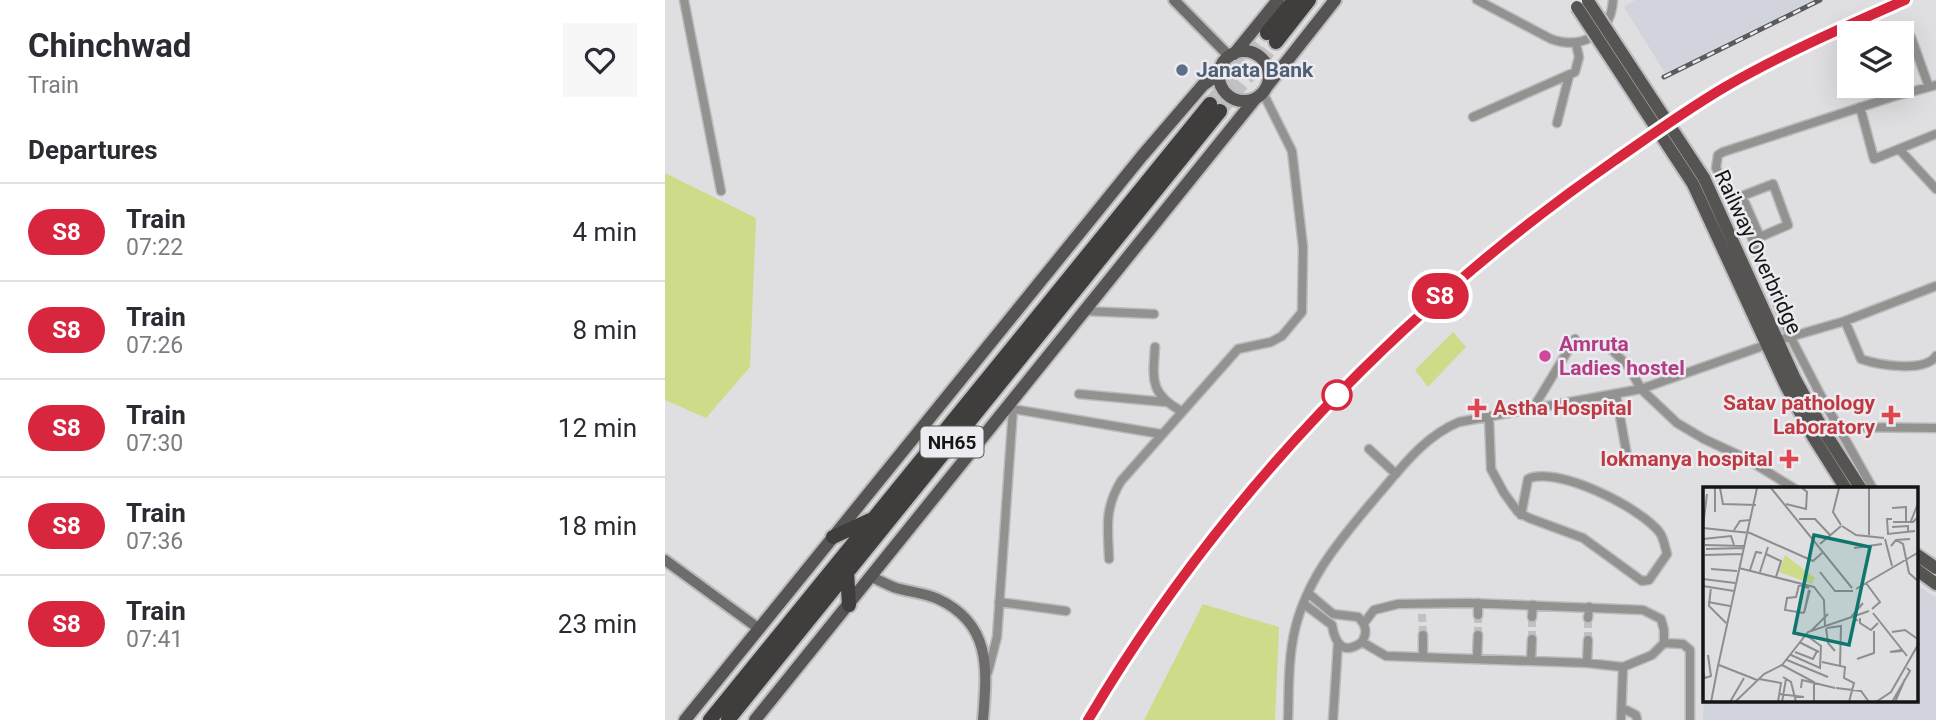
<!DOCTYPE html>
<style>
body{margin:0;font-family:Roboto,sans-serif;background:#f7f7f7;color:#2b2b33;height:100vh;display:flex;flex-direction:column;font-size:26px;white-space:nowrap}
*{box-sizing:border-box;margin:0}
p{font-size:23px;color:#7c7c81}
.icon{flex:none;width:38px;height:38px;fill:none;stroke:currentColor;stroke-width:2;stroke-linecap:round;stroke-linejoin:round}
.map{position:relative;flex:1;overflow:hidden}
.panel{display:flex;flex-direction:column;background:#fff;width:665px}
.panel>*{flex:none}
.badge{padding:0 14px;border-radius:23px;font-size:24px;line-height:46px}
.controls{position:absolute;left:1172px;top:21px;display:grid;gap:14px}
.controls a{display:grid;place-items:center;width:77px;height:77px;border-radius:0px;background:#fff;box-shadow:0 7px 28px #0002;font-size:35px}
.map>.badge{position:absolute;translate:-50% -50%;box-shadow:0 0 0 4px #fff}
h2{padding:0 28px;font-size:26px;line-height:63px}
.round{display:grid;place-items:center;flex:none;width:74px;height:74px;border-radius:0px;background:#f7f7f7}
.summary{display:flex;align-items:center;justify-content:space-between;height:119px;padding:0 28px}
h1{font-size:33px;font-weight:700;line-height:52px}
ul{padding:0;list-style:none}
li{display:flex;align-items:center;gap:21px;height:98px;padding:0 28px;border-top:2px solid #e1e1e2}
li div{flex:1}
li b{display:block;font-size:26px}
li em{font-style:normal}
li .badge{min-width:77px;font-weight:700;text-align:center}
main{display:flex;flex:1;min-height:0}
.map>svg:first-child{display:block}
</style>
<main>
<section class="panel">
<div class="summary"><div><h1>Chinchwad</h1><p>Train</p></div><a class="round"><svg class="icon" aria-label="heart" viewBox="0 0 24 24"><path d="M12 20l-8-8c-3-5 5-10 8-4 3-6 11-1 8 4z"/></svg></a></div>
<h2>Departures</h2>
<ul>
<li><span class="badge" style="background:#d7263d;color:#fff">S8</span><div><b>Train</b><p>07:22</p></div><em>4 min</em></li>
<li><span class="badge" style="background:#d7263d;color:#fff">S8</span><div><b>Train</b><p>07:26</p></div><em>8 min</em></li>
<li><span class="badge" style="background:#d7263d;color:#fff">S8</span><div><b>Train</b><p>07:30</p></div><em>12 min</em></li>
<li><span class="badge" style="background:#d7263d;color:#fff">S8</span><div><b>Train</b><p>07:36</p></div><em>18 min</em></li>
<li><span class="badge" style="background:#d7263d;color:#fff">S8</span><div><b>Train</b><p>07:41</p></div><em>23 min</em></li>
</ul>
</section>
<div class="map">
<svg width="1271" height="720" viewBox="0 0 1271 720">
<rect width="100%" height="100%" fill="#dfdfe2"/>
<path fill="#d1d3dd" d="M970,0h178l-148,73 -41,-66z
M1252,585l19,13v122h-233l2,-53v34h212z"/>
<path fill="#cedb88" d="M0,173l91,45 -6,149 -44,51 -41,-18z
M788,332l13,15 -38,40 -13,-17z
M538,604l76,23 -4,93h-131z"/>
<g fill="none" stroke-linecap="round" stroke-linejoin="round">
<path stroke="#c1c1c3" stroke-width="8" stroke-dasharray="8 4" stroke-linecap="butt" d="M757,614l1,21
M813,635v-20
M867,639v-22
M923,640v-22"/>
<path stroke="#c1c1c3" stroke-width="14" stroke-dasharray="14 7" stroke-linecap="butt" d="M545,104l57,-71
M555,111l56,-69"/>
<defs>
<path id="street" d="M19,0l37,191
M812,0l74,39c31,11 60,-5 62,-39
M1246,37l18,50
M1195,107l14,52 62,-25
M808,117l102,-45 4,-15 -3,-13
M892,123l12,-47
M1234,149l37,40
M1108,184l15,41 -28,12 -18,-41z
M419,311l70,3
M1180,321l16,38c17,6 64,14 75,-3
M1118,339l62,-18 91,-35
M941,344l23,23 12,22 36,34 27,16 43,20 48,30
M490,347c-2,32 -6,46 26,64
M414,394l86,8
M951,394l12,67
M348,409l148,25
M867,410l43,-71
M824,417l2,52 13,24 14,19 11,6 54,20 59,43 7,-1 18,-26c-2,-7 -3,-15 -7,-21 -18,-25 -104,-68 -132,-54l-7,36
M1173,427l98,1
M704,449l27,25
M1208,489l-52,-93 -31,-60 -40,-103 -34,-65 2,-13 5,-3 169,-55 44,-12
M444,559c-1,-32 -5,-50 12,-78l117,-132 33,-7 11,-6 20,-24 1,-65 -11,-96 -29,-58
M334,602l67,9
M639,604l28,21c3,18 11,31 30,17 6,-10 4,-17 -4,-25l-25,-3 -25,-21
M813,615v-12
M867,617l1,-12
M923,618l1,-11
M758,635v22
M697,642l24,14 201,7 36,4 29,-12 12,-12v-13l-3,-11 -18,-9 -174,-7 -71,1 -24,6 -10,13
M999,643l19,1 7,6v70
M812,659l1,-24
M866,661l1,-22
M922,663l1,-23
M323,672l9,-35 16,-228 -2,-5
M957,708l14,7 1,5
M623,720c1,-25 0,-51 4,-75 9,-64 52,-110 91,-156 22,-26 44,-54 76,-67l182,-33 119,-42
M668,720l5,-77
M956,720l2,-53"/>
<path id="secondary" d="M509,0l56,57
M0,560l93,68
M207,577c8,4 16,8 24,11 14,4 29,5 42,11 54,25 49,71 45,121"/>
<path id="primary" d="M554 76a25 25 0 1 1 50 0a25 25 0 1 1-50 0Z
M569,54l44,-54
M603,85l67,-85
M1039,178l91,201 27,49 39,61
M1028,184l92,200 27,51 34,54
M1252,555l19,13
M1252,570l19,14
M20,720l457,-564 61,-71 17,-12
M90,720l500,-621"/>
<path id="highway" d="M602,33l27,-33
M611,42l33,-42
M168,537l37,-17
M182,571l2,34
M45,720l500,-616
M63,720l492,-609"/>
</defs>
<use href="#street" stroke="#bbbbbd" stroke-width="11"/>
<use href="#secondary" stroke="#bbbbbd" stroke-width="14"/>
<use href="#primary" stroke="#bbbbbd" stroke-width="16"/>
<use href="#highway" stroke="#bbbbbd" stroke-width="18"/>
<use href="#street" stroke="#939291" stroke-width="8"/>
<use href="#secondary" stroke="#6f6d6c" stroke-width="10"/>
<use href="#primary" stroke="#555452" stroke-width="12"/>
<use href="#highway" stroke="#403e3c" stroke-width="14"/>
<defs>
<path id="rail" d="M999,77l156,-77
M423,720c132,-223 313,-411 525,-559 37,-25 73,-51 112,-74 57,-34 119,-60 180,-87"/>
</defs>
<use href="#rail" stroke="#5b5b5d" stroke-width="5"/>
<use href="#rail" stroke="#ececf0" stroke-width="2.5" stroke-dasharray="8" stroke-linecap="butt"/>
<defs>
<path id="primary-bridge" d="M923,1l116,177
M912,7l116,177"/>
</defs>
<use href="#primary-bridge" stroke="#bbbbbd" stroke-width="16" stroke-linecap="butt"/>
<use href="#primary-bridge" stroke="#555452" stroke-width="12"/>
</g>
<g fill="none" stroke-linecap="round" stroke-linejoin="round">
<defs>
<path id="line" d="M423,720c132,-223 313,-411 526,-559 36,-25 72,-51 111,-74 57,-33 119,-60 180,-87"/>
</defs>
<use href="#line" stroke="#fff" stroke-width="16"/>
<use href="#line" stroke="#d7263d" stroke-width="10"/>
</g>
<circle fill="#5c6f8a" stroke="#ececf0" stroke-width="2.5" cx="517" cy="70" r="7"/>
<circle fill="#d1479c" stroke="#ececf0" stroke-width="2.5" cx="880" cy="356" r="7"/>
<circle fill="#fff" stroke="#d7263d" stroke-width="3.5" cx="672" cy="395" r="14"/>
<g fill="#e0444e" stroke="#ececf0" stroke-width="2.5">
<path d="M808.5 397.5h7v7h7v7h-7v7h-7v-7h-7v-7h7z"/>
<path d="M1222.5 404.5h7v7h7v7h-7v7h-7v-7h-7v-7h7z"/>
<path d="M1120.5 448.5h7v7h7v7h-7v7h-7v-7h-7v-7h7z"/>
</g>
<g text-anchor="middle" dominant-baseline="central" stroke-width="5" stroke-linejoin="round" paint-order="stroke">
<rect fill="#ececf0" stroke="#565657" stroke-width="2" x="255.5" y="426.5" width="63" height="31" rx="5"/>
<g font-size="19" font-weight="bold" fill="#151516">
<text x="287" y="442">NH65</text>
</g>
<g font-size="21" font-weight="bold" fill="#4e5e75" stroke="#ececf0" text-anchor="start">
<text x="531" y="70">Janata Bank</text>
</g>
<g font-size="21" fill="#151516" stroke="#ececf0">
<text transform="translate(1093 252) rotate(65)">Railway Overbridge</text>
</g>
<g font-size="21" font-weight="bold" fill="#b23c85" stroke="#ececf0" text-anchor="start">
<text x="894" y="344">Amruta<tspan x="894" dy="24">Ladies hostel</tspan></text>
</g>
<g font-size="21" font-weight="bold" fill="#be3a42" stroke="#ececf0" text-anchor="end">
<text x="1210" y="403">Satav pathology<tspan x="1210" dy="24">Laboratory</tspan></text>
<text x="828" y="408" text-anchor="start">Astha Hospital</text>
<text x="1108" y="459">lokmanya hospital</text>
</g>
</g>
<g transform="translate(1038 487)">
<rect width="215" height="215" fill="#dfdfe2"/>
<path d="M82,68l30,23 -3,6 -33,-12z" fill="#cedb88"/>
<path fill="none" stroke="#8e8e90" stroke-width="2" d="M12,1v24M17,1l3,16 33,1M68,1l81,100M136,1l-6,24 8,13M166,1v47M83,17l20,5 1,-17 -5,-4M189,21l14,-1v15M96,32h16l15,16M189,32h-5l1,15 27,-3M208,34l8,-20M190,35h20l6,-6M139,39l14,9 28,3M0,40l4,-33M189,40l16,-1v6M0,41l47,5 63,28 9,-8M31,43l6,-9 11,-1M0,52l28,-3 3,9M182,52l7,27M193,53l7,4 6,29 10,9M117,57l21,-18M2,58l39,1M188,59l5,-6 14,-1M151,61l28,-4M3,62l38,-1M63,67l15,7 -5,16M2,68l37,-1M36,81l75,19 10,13 1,26M8,82l26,2M47,83l6,-18 6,1M57,85l8,-25M117,85l15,19h18M0,92l32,4M163,96l14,19 -8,7M0,99l31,5M8,100l-2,19 17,17M153,102l63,-37M106,103l-5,23 6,-23M5,115l22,4M101,126l-19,-3 2,-12 9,-1 3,-12 10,3M170,126l34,43M157,131v5l11,7 7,-7M155,134l-6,-5 11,-13M123,141l2,15 7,8M124,141l14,-2 -1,39M108,144l17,-17M189,145l13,-2 14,10M96,155l20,10M198,163l-11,2 12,-1M92,165l18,7 4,-8M88,168l29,13 1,-22 -15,-11M154,172l17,-6v-22M84,173l41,17M119,175l23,5 -1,11 10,5 -5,19M16,178l38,15M79,178l32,17v20M15,179l39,-178M0,185l2,6 6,-2 -3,-21M80,190l8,5 5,20M56,192l22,4 -3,19M98,201l1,-8 33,8M133,201l25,3 8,11M76,207l25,3M8,215l7,-36M27,215l14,-24M32,215l29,-28 18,-9 26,-33 61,-21M79,215l4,-23M173,215l15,-10 28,-49M189,215l18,-31 -3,-3M192,215l10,-23"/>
<path fill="#0f766e" fill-opacity="0.15" stroke="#0f766e" stroke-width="3.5" d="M111,48l56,12 -21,98 -55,-12z"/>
<rect width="215" height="215" fill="none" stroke="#151516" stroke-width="3.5"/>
</g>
</svg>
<div class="controls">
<a><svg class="icon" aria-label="layers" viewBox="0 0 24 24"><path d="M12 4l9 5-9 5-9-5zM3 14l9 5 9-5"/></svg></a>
</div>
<b class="badge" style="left:775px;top:296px;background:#d7263d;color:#fff">S8</b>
</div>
</main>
